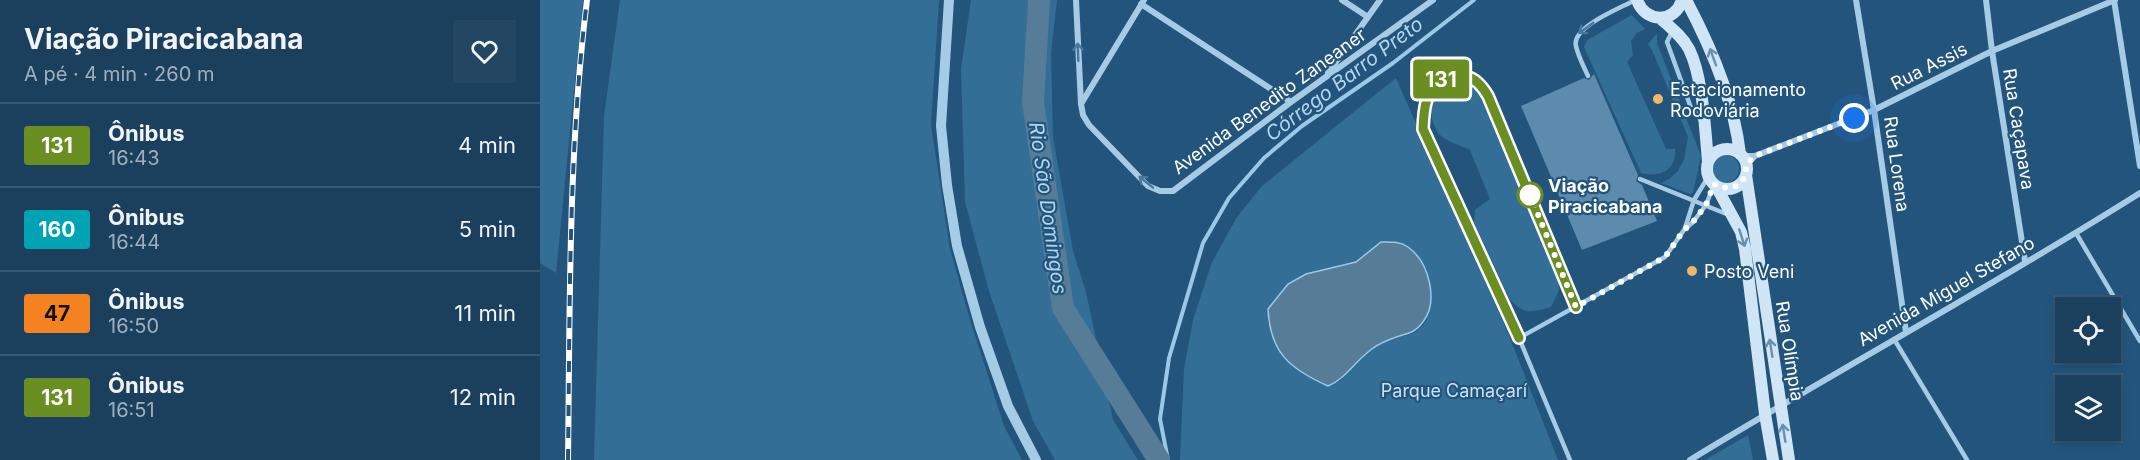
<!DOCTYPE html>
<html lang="pt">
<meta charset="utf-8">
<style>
body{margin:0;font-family:Inter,sans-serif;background:#234763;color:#f1f3f6;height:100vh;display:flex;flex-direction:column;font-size:22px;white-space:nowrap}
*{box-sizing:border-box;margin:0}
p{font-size:20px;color:#9fafbc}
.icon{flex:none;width:33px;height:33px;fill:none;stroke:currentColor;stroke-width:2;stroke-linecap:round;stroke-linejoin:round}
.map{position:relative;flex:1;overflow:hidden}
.side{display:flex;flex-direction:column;background:#1a405d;width:540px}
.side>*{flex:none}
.badge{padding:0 12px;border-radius:4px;font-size:21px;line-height:39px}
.tools{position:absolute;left:1515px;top:297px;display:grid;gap:12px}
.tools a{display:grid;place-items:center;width:66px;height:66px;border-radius:0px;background:#1a405d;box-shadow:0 3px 9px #0003,0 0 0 2px #385972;font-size:30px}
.you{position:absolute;width:30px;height:30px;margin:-15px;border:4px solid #fff;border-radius:50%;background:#1a73e8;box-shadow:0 0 0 9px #1a73e833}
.map>.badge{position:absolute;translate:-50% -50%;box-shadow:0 0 0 3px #fff}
.round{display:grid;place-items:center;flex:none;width:63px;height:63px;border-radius:0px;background:#234763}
.head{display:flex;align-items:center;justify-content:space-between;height:102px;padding:0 24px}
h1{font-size:28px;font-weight:700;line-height:45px}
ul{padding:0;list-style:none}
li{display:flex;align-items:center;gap:18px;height:84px;padding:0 24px;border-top:2px solid #385972}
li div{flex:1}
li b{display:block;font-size:22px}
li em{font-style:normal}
li .badge{min-width:66px;font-weight:700;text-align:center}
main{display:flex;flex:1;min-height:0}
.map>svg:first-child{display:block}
</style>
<main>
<section class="side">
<div class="head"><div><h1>Viação Piracicabana</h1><p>A pé · 4 min · 260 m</p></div><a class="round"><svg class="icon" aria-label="heart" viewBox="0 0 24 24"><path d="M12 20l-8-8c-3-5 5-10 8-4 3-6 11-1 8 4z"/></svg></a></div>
<ul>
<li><span class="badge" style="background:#6b8e23;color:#fff">131</span><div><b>Ônibus</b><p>16:43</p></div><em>4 min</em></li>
<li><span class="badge" style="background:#00a3b4;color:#fff">160</span><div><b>Ônibus</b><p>16:44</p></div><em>5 min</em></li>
<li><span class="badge" style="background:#f58220;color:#111">47</span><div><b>Ônibus</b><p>16:50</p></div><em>11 min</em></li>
<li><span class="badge" style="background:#6b8e23;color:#fff">131</span><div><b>Ônibus</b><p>16:51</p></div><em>12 min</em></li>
</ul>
</section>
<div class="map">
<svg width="1600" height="460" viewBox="0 0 1600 460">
<rect width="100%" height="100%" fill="#23557c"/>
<path fill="#336e97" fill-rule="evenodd" d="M0,0h43l-27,273 -16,-10z
M80,0h319l-8,125 19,124 18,64 36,113 18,34h-428l10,-344z
M431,0h86l-6,53 2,84 20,114 13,41 27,128 25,40h-83l-22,-39 -44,-130 -24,-89 -4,-133z
M1092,15l13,14 -8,4 -6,8 2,14 -6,7 39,87h9c2,21 -15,29 -34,24l-57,-126 3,-7z
M1117,33v10l44,113 -8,37 -3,1 -29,-11 8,-4 9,-8 6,-11 4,-23 -36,-87 -4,-6z
M856,78l112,255 50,127h-378l4,-91 9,-49 19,-58 25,-45 25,-31zM841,242c18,0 35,4 41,23 6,22 18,54 -9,68 -6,3 -13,3 -19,5 -8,2 -17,8 -24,13 -11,7 -21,21 -30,30l-72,-57v-15l20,-25 18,-10 50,-12z
M914,81c12,-1 19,4 28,11l78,187 -1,11 -8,17c-21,6 -27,8 -42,-9l-35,-76 1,-12 15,-11 -20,-49c-8,-4 -19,-7 -26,-12 -5,-3 -7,-7 -9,-11 -9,-20 -2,-39 19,-46z
M1171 169a14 14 0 1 1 28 0a14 14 0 1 1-28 0Z
M1208,435l5,25h-48z"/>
<path fill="#577c97" stroke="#9ac8e6" stroke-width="1.5" d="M841,242c9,0 19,-1 27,5 21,15 31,54 15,75 -9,13 -19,11 -32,17 -8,3 -18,8 -24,14 -14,11 -21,25 -39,33 -38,-17 -58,-33 -60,-77l20,-25 18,-10 50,-12z"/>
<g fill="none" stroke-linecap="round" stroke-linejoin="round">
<path stroke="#9ac8e6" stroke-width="4" d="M628,460l-8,-41 9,-61 34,-115 26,-45 35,-40 38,-32 91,-63 81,-63"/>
<path stroke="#577c97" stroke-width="22" d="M499,0l-6,102 30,206 96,152"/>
</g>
<path fill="#5c8bad" d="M1054,74l44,101 -2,6 6,4 15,36 -75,29 -61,-144 63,-28 5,2z"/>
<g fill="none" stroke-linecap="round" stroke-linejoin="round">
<path stroke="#a6cbe5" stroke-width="4.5" d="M1132,32l-5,10 24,66 10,12
M1048,76c-4,-9 -10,-20 -12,-30 -5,-19 45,-38 59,-46
M1100,179l89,36
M1145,228l9,-28 14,-23
M1536,233l64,108
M979,338l146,-81 19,-27 9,-8 13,-17 7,-18
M1354,339l73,121
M1030,460l-51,-122 -96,-209c1,-22 2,-32 15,-49 25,-6 36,-8 50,16l88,211"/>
<path stroke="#a6cbe5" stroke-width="6" d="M536,0l5,104 2,11 6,10 59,61 12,5h13l118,-89 142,-102
M802,0l26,17
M1316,0l18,110 32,222
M1446,0l6,51 33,210
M1574,0l26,166
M601,4l150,98
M788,73l52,-73
M541,104l63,-104
M1202,156h13l119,-46 118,-59 123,-51
M1206,165l9,-9
M1150,460c149,-91 303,-174 450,-267"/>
<path stroke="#a6cbe5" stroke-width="10" d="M409,0l-8,126 6,59 10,61 23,81 28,79 28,54"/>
<path stroke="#d0e5f5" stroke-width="12" d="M1097,0c8,23 38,24 45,0
M1146,0c25,47 48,100 54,154
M1120,18c11,10 22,18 29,31 14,28 16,81 19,112
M1167 169a20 20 0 1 1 40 0a20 20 0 1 1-40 0Z
M1206,175l43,285
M1176,186l25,46 4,17 20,165 8,46"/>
<defs>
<path id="rail" d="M28,460c2,-153 0,-308 19,-460"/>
</defs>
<use href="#rail" stroke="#fff" stroke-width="6"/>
<use href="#rail" stroke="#23557c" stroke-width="4" stroke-dasharray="11" stroke-linecap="butt"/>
</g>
<defs><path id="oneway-shaft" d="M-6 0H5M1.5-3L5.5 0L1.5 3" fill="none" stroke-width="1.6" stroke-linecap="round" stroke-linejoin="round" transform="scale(1.5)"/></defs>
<g stroke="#4a789c">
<use href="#oneway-shaft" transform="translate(1046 28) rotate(144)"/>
<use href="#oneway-shaft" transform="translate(538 52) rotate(-92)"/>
<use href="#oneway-shaft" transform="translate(606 182) rotate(-141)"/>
</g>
<g stroke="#688fac">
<use href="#oneway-shaft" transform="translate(1173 57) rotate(-110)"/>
<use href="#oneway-shaft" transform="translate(1202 238) rotate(72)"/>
<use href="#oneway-shaft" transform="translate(1231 348) rotate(-99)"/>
<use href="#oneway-shaft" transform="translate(1244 433) rotate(-99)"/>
</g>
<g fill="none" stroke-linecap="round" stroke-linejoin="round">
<defs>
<path id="line" d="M979,338l-96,-209c1,-22 2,-32 15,-49 25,-6 36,-8 50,16l88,211"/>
</defs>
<use href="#line" stroke="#fff" stroke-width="14"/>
<use href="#line" stroke="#6b8e23" stroke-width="9"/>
<path stroke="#fff" stroke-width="6" stroke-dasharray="0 10.8" d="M990,195l46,112 89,-50 19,-27 9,-8 13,-17 8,-21 8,4 15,-2 9,-10v-11l9,-9 99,-38"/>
</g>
<g fill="#f0b769" stroke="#23557c" stroke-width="2">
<circle cx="1118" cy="99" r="6"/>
<circle cx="1152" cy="271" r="6"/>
</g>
<circle fill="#fff" stroke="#6b8e23" stroke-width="3" cx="990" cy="195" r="12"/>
<g text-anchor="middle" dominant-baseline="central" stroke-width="4.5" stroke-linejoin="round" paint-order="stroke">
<g font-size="18" fill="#fff" stroke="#23557c">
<text transform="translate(1389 66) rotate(-27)">Rua Assis</text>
<text transform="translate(729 101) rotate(-36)">Avenida Benedito Zaneaner</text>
<text transform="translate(1479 129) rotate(81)">Rua Caçapava</text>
<text transform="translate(1357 164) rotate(82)">Rua Lorena</text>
<text transform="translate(1406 291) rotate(-30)">Avenida Miguel Stefano</text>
<text transform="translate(1250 351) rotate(81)">Rua Olímpia</text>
</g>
<g font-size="18" fill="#fff" stroke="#23557c" text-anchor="start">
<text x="1130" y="89">Estacionamento<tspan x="1130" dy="21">Rodoviária</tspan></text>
<text x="1164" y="271">Posto Veni</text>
</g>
<g font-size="18" font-weight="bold" fill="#fff" stroke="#23557c" text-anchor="start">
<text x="1008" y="185">Viação<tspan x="1008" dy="21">Piracicabana</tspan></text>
</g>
<g font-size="18" fill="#c9e2f4" stroke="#23557c">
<text x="914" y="390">Parque Camaçarí</text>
</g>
<g font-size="20" font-style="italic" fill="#b1d5ed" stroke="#23557c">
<text transform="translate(804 79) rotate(-37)">Córrego Barro Preto</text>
<text transform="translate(508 208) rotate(82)">Rio São Domingos</text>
</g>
</g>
</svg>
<div class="tools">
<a><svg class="icon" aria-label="locate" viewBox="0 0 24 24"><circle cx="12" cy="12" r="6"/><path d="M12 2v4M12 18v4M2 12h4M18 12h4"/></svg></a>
<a><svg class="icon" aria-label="layers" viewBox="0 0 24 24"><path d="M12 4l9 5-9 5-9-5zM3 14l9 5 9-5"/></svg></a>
</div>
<div class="you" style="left:1314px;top:118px"></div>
<b class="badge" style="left:901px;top:79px;background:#6b8e23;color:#fff">131</b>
</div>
</main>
